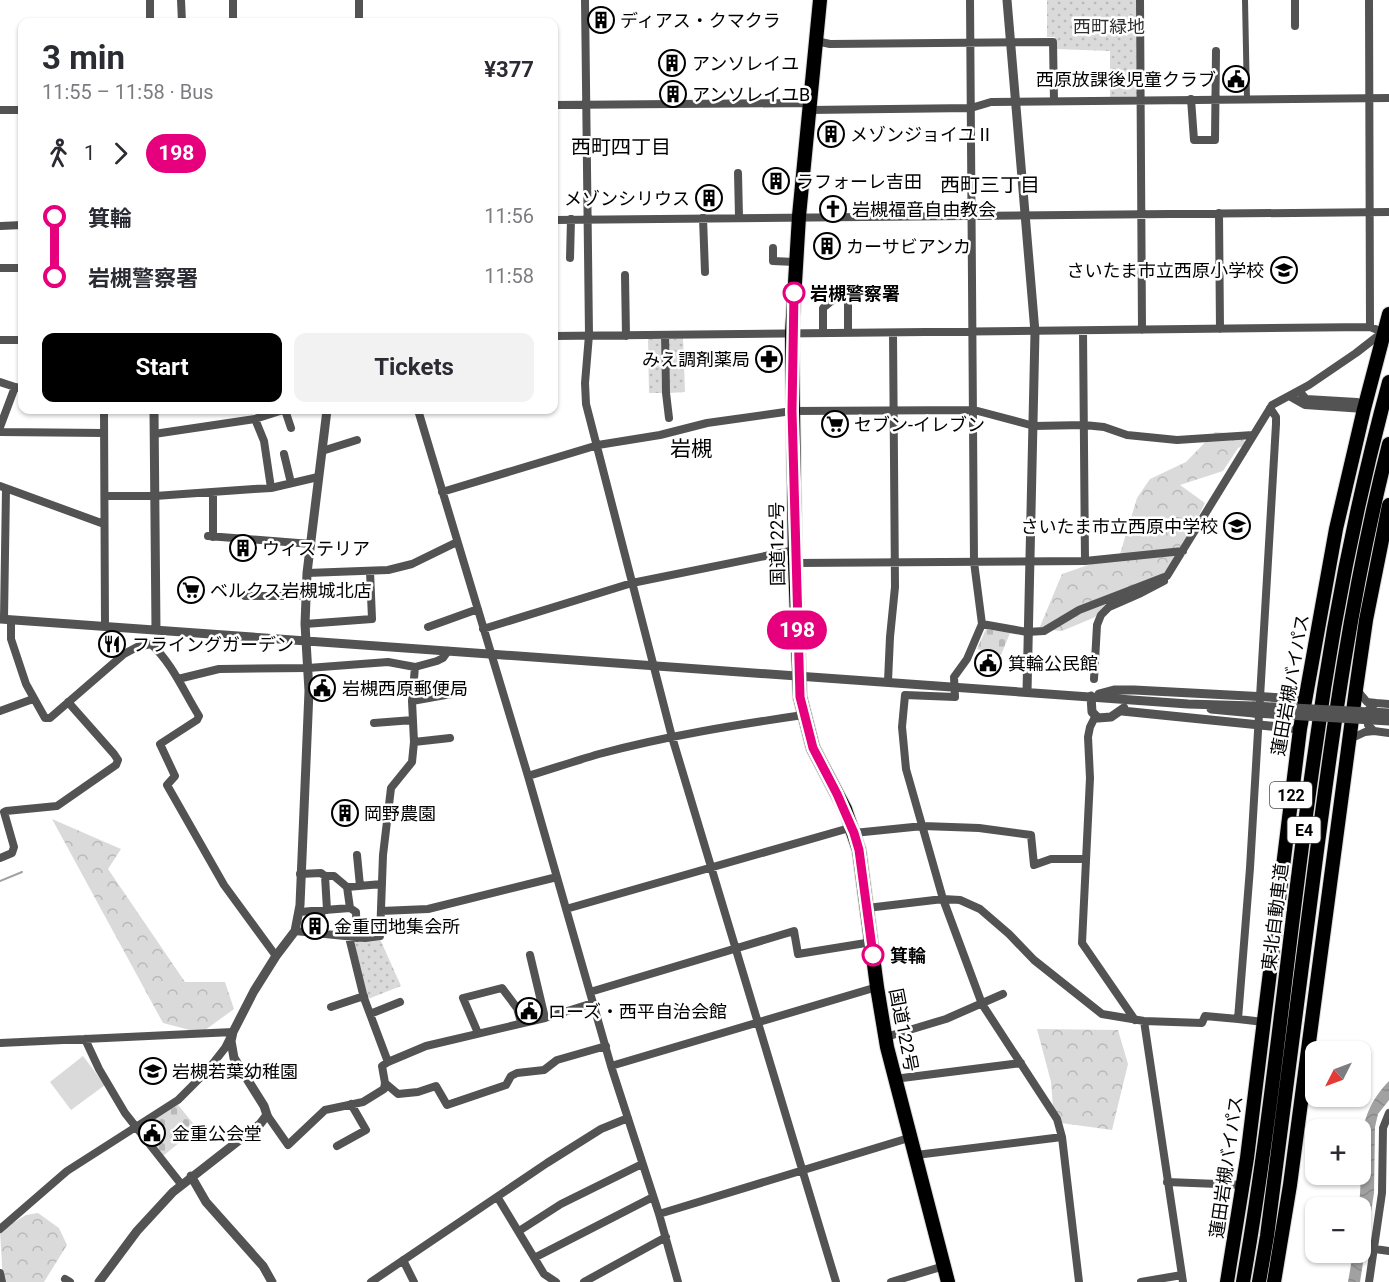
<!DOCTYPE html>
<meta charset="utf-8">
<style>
body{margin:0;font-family:Roboto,"Noto Sans JP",sans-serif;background:#f2f2f3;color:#2b2b33;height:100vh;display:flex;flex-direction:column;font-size:22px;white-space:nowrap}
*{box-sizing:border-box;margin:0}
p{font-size:20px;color:#7c7c81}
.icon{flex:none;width:33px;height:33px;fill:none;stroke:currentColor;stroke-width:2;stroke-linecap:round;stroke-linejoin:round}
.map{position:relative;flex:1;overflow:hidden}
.details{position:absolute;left:18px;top:18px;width:540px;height:396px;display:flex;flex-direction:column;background:#fff;border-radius:12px;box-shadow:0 2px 4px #0004}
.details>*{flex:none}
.badge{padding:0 12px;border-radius:20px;font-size:21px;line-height:39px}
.needle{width:39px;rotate:228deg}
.fabs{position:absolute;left:1305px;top:1041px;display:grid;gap:12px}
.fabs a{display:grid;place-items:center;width:66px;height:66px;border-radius:12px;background:#fff;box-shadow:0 2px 4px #0004;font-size:30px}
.map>.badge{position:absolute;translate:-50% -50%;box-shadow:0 0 0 3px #fff}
.legs{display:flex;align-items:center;gap:9px;height:66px;padding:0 24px;font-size:20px}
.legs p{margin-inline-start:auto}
.head{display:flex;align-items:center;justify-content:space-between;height:102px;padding:0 24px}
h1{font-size:33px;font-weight:700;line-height:45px}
.action{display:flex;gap:12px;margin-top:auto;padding:12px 24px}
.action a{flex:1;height:69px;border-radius:12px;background:#000;color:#fff;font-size:24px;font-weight:700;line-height:69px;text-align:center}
.action a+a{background:#f2f2f3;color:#2b2b33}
ul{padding:0 24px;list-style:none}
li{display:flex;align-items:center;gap:21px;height:60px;font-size:22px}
li i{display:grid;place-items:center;width:9px;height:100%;margin:0 8px;background:currentColor}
li i::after{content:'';width:15px;height:15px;margin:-8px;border:4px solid;border-radius:50%;background:#fff}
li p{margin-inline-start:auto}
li:first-child i{background:linear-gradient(#0000 50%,currentColor 0)}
li:last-child i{background:linear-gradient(currentColor 50%,#0000 0)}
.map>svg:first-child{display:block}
</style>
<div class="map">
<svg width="1389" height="1282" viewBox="0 0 1389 1282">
<defs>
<pattern id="forest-crowns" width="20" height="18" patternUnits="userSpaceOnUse" patternTransform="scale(1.5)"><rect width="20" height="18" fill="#dadada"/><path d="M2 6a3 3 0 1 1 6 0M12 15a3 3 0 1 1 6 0" fill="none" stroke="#b9b9b9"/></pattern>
<pattern id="cemetery-stones" width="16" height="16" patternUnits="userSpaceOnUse" patternTransform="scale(1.5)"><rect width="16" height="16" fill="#dadada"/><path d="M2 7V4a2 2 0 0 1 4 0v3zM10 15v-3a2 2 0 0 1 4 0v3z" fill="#b9b9b9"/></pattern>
<pattern id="park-dots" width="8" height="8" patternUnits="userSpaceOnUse" patternTransform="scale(1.5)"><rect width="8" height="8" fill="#dadada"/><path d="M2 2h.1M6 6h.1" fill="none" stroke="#b9b9b9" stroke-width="1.8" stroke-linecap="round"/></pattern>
<pattern id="water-waves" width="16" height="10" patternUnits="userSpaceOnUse" patternTransform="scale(1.5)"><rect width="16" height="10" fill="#a1a1a1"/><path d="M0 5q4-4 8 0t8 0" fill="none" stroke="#898989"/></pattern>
</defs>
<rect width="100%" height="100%" fill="#fff"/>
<path fill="#dadada" d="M83,1056l22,29 -34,25 -21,-28z"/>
<path fill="url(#forest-crowns)" d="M1215,432l22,2 11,10 -10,4 -15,23 -43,14 25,18 -14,28 -32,50 -66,37 -31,13 -23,-2 23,-55 58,-20 17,-56 13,-19 36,-17z
M52,819l69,30 -13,20 77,113h40l9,27 -33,24 -38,-10z
M1037,1029l81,1 10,34 -16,66 -58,-8 -3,-40z
M38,1213l21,15 8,17 -23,37h-41l-3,-51 26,-16z"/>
<path fill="url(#cemetery-stones)" d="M986,629l24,4 -9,22 -24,-6z
M178,1105l19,23 -34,28 -8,-10 11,-10 -14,-15z"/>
<path fill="url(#park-dots)" d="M1047,0h89l1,96 -27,1v-46l-54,-2 -1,-12h-8z
M683,338l2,54 -16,1 -1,-54z
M648,339h13l1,54h-13z
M380,939l21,47 -33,13 -14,-56 2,-3z"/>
<path fill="url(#water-waves)" d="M1389,1081v19l-11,14 -3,13 -1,66 -14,89h-12l5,-29 7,-1v-44l-1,-1c6,-49 -9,-86 30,-126z"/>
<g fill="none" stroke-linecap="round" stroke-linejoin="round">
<path stroke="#a1a1a1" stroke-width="2" d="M0,881l22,-9"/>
<defs>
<path id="trunk" d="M820,0l-21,216 -7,117 3,230 5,134 13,51 32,61 14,41 18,137 10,60 61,235
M1227,1282l20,-124 53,-429 36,-200 28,-120 25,-95
M1274,1282l16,-97 66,-496 10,-69 23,-115"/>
<path id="motorway" d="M1243,1282c31,-176 46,-355 72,-531 17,-125 41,-248 74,-369
M1259,1282l8,-46c15,-119 31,-237 46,-355 19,-147 39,-294 76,-437"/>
</defs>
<use href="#trunk" stroke="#dbdbdb" stroke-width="16"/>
<use href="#motorway" stroke="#dbdbdb" stroke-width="16"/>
<path stroke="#535353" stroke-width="6" d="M1245,0l2,99"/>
<path stroke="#535353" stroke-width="8" d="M150,0v22
M181,0l1,22
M233,0v22
M359,0v22
M585,0l4,335 -4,48 1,21 86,333 164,545
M970,0l4,562 8,62 -15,35 -13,18 1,20 -50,-2 -3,32 4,42 37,130 39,105 75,115 5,18 17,145
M1140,0l2,330
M1295,0v26
M1369,0l1,327
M816,41l14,3 223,-2 1,59
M1191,99l3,41h21l1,-89
M554,105l256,-2
M0,110h22
M809,110l162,-2 20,-6 398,-4
M738,173l1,44
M1219,213l1,116
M703,218l2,54
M554,220l835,-8
M1,226l21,-1
M773,248v13l22,1
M570,258l1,-39
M0,268h22
M625,275l1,61
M1083,331l2,230
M823,333v-25l10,-8v-10l15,-2v45
M665,335l1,58 3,25
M554,336l816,-9 13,5
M0,340h22
M0,382l15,5 7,1
M1299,391l7,8 51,3
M1289,396l16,9 59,4
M104,410l1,216
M285,410l6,18
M418,410l110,366 83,290 48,148 19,68
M255,419l9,22 7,47
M0,427l15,-40
M0,432l104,1
M154,434l101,-15 28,-9
M322,451l35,-11
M284,454l7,29
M0,486l104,38
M442,492l156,-47 62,-10 47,-12 85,-12 182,-1 60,16 50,-1 20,2 23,8 50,5 76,-5
M105,496h50l99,-7 17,-1 47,-11
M208,536l103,8
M213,537v-45
M795,563l290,-2 98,-10
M307,573l81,-3 24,-6 45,-22
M245,596h61
M4,619l2,-130
M11,620v19l15,45 19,34h5l74,-64 13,-7 14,-3c21,19 33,48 48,72l-2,4 -37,24 15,32 -8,9 57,100 52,71
M305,624l67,-5 -2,-48
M982,624l45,8 17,-1 35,-21 88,-34 105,-171 37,-20 47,-32 27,-21
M428,627l50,-18
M483,629l149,-46 163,-33
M178,679l41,-10 89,-1 80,-6 27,5 22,-6 6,-3 5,-7
M1094,679l3,-54 4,-10 8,-8 32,-14 23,-12
M888,681l2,-44 5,-50 -2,-254
M1356,689l11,13 9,1
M412,701l39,-7
M1389,704l-13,-1 -7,6 -1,16 6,6 15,2
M0,711l33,-12
M1095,717l-5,10 -2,10 2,41 -8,165 53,77
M374,723l39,-3
M1350,739l15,-7 9,-1
M414,742l36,-4
M528,776c23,-7 47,-15 71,-22 67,-18 136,-29 204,-39
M854,833l69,-7 56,2 52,7 3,30 17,-6h34
M357,855l3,31
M0,858l12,-5 2,-6 -10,-35 2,-1 51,-5 59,-41 2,-5 -4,-6 -46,-52
M300,874l21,-1 4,3h9l13,11 35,-3
M325,876l2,34
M347,887l3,21 6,4 1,26
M867,908l76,-9 17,1 20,9 29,25 25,26 68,54 42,7 58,2 3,-7 33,3 12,-151 26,-444v-7l-6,-9
M566,909l287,-82
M321,911l2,23
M381,911l47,-2 129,-32
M299,912l51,-4
M295,931l70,7 15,-2 3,-81 8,-67 21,-26 2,-20 -2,-41 3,-34
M349,937l15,61 24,64
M530,955l15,63
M590,992l204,-61 4,23 74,-12
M331,1007l33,-11
M370,1014l30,-12
M1238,1019l26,3
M1144,1021l39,261
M478,1033l-15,-35 39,-10 15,20 4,14
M886,1037l60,-18 57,-25
M85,1039l14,30 26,44 56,71
M0,1043l233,-11 -8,16 -18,23 -29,29 -111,71 -67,58
M611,1066l266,-79
M894,1079l127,-16
M385,1083l13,11 20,-2 18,-6 11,19 59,-20 5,-9 6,-3 27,-3 13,-10 49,-14
M267,1115l21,30 37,-35 38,-8 21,-13 1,-6 -3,-17 6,-4 38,-16 119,-28 48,-15
M337,1146l29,-16 -15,-26
M916,1155l146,-18
M1167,1182l76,3
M498,1198l46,76 12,8
M659,1214l253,-77
M519,1231l42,-27 81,-40
M1375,1249l14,2
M536,1257l117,-60
M403,1260l11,22
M0,1273l2,9
M65,1279l5,3
M371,1282l176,-119 54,-34 27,-11
M584,1282l82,-45
M891,1282l53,-16
M1141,1282l41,-7
M1369,1282l13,-89 1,-65 6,-15"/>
<path stroke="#535353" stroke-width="9" d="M1007,0l28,332 -8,360
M154,410l2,220
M0,619l1188,85 66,2
M1099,694l15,-4h20l171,9
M1091,696l1,16 6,6 13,-1 13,-9
M1211,709l43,4
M1122,711l178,18
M191,1176l15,26 57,64 9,16
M99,1282l38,-51 36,-39 87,-68 7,-9 -3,-9 -30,-48 -3,-17 2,-9 21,-41 22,-35 19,-25 5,-26 9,-214 -4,-67 2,-51 20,-163"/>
<use href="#trunk" stroke="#000" stroke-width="14"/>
<use href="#motorway" stroke="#000" stroke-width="14"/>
<path stroke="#535353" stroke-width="9" d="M1254,706l135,7
M1254,713l135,8"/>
</g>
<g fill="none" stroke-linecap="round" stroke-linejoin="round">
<defs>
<path id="line-1" d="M794,293l-2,118 8,286 13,51 24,46 17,39 5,17 14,105"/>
</defs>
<use href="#line-1" stroke="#fff" stroke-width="14"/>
<use href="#line-1" stroke="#e6007e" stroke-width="9"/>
</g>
<defs>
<symbol id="building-ring" viewBox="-11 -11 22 22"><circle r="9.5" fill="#fff" stroke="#000" stroke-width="1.5"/><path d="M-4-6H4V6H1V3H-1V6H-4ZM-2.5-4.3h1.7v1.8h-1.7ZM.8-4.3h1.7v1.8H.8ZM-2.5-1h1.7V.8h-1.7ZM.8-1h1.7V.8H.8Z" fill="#000"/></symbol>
<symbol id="civic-ring" viewBox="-11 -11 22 22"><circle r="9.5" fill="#fff" stroke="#000" stroke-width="1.5"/><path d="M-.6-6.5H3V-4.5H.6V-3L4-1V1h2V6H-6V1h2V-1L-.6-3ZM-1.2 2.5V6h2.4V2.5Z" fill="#000"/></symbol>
<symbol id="church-ring" viewBox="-11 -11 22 22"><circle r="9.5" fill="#fff" stroke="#000" stroke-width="1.5"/><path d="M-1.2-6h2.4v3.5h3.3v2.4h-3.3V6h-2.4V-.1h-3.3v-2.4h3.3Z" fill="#000"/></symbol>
<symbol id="school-ring" viewBox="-11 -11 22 22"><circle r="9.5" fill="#fff" stroke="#000" stroke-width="1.5"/><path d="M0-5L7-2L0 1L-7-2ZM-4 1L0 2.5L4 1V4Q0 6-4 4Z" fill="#000"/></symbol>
<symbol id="pharmacy-ring" viewBox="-11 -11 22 22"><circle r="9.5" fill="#fff" stroke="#000" stroke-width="1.5"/><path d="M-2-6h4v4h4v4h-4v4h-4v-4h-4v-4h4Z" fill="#000"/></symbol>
<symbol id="supermarket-ring" viewBox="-11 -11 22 22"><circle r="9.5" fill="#fff" stroke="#000" stroke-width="1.5"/><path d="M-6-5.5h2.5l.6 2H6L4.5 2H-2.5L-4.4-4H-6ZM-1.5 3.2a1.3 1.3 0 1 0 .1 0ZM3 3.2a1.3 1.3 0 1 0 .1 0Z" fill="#000"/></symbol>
<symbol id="restaurant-ring" viewBox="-11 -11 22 22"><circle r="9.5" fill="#fff" stroke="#000" stroke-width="1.5"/><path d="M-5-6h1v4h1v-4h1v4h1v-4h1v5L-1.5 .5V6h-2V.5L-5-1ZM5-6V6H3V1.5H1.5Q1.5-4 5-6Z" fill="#000"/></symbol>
</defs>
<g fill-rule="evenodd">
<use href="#building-ring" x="586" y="5" width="30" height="30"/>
<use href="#building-ring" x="657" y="48" width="30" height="30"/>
<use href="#civic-ring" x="1221" y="64" width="30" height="30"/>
<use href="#building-ring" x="658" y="79" width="30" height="30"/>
<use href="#building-ring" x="816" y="119" width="30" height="30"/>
<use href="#building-ring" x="761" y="166" width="30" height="30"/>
<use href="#building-ring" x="694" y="183" width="30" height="30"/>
<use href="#church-ring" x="818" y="194" width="30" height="30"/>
<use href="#building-ring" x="812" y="231" width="30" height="30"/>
<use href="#school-ring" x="1269" y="255" width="30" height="30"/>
<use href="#pharmacy-ring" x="754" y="344" width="30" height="30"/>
<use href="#supermarket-ring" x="820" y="409" width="30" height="30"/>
<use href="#school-ring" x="1222" y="511" width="30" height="30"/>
<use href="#building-ring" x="228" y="533" width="30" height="30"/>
<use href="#supermarket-ring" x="176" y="575" width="30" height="30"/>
<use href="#restaurant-ring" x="97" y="629" width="30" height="30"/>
<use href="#civic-ring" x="973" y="648" width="30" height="30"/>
<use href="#civic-ring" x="307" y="673" width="30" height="30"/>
<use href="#building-ring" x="330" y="798" width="30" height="30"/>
<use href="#building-ring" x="300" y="911" width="30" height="30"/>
<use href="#civic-ring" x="514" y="996" width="30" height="30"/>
<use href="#school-ring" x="138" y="1056" width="30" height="30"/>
<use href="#civic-ring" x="137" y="1118" width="30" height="30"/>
</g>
<g fill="#fff" stroke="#e6007e" stroke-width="3">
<circle cx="794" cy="293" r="10"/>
<circle cx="873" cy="955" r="10"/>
</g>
<g text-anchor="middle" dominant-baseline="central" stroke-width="5" stroke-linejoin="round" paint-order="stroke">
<g fill="#fff" stroke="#4c4c4c" stroke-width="1.5">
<rect x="1270" y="782" width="42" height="26" rx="4.5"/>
<rect x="1287.5" y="817" width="33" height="26" rx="4.5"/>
</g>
<g font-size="16" font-weight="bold" fill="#000">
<text x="1291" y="795">122</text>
<text x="1304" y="830">E4</text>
</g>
<g font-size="18" fill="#000" stroke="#fff" text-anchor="start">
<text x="620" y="20">ディアス・クマクラ</text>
<text x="692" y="63">アンソレイユ</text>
<text x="1216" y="79" text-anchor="end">西原放課後児童クラブ</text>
<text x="692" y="94">アンソレイユB</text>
<text x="850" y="134">メゾンジョイユⅡ</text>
<text x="796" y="181">ラフォーレ吉田</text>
<text x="690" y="198" text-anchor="end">メゾンシリウス</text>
<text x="852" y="209">岩槻福音自由教会</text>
<text x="846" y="246">カーサビアンカ</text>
<text x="1264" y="270" text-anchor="end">さいたま市立西原小学校</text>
<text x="750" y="359" text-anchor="end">みえ調剤薬局</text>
<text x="854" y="424">セブン-イレブン</text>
<text x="1218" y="526" text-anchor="end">さいたま市立西原中学校</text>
<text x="262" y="548">ウィステリア</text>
<text x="210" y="590">ベルクス岩槻城北店</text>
<text x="132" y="644">フライングガーデン</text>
<text x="1008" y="663">箕輪公民館</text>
<text x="342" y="688">岩槻西原郵便局</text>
<text x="364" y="813">岡野農園</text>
<text x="334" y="926">金重団地集会所</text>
<text x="548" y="1011">ローズ・西平自治会館</text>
<text x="172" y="1071">岩槻若葉幼稚園</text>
<text x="172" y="1133">金重公会堂</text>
</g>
<g font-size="18" fill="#313131" stroke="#fff">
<text x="1109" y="26">西町緑地</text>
</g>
<g font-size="18" font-weight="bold" fill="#000" stroke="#fff" text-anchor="start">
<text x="810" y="293">岩槻警察署</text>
<text x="890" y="955">箕輪</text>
</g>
<g font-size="18" fill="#000" stroke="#fff">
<text transform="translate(777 544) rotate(-91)">国道122号</text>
<text transform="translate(1290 685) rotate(-80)">蓮田岩槻バイパス</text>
<text transform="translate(1275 917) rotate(-83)">東北自動車道</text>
<text transform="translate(904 1030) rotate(79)">国道122号</text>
<text transform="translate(1226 1167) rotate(-82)">蓮田岩槻バイパス</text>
</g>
<g font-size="20" fill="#000" stroke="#fff">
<text x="621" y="147">西町四丁目</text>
<text x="990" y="185">西町三丁目</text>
</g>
<g font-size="21" fill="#000" stroke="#fff">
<text x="691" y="449">岩槻</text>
</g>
</g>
</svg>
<div class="fabs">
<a><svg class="needle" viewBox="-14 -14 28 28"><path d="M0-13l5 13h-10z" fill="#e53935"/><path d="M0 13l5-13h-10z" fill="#7c7c81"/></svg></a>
<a>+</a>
<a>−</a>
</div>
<b class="badge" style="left:797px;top:630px;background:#e6007e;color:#fff">198</b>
<section class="details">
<div class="head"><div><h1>3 min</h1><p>11:55 – 11:58 · Bus</p></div><b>¥377</b></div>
<div class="legs"><svg class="icon" aria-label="walk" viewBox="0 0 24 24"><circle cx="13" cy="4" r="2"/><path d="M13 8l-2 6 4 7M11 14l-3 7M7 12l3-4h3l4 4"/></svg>1<svg class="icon" aria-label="forward" viewBox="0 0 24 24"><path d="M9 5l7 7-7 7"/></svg><b class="badge" style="background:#e6007e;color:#fff">198</b></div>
<ul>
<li><i style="color:#e6007e"></i><b>箕輪</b><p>11:56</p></li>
<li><i style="color:#e6007e"></i><b>岩槻警察署</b><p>11:58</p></li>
</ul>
<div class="action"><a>Start</a><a>Tickets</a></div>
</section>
</div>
